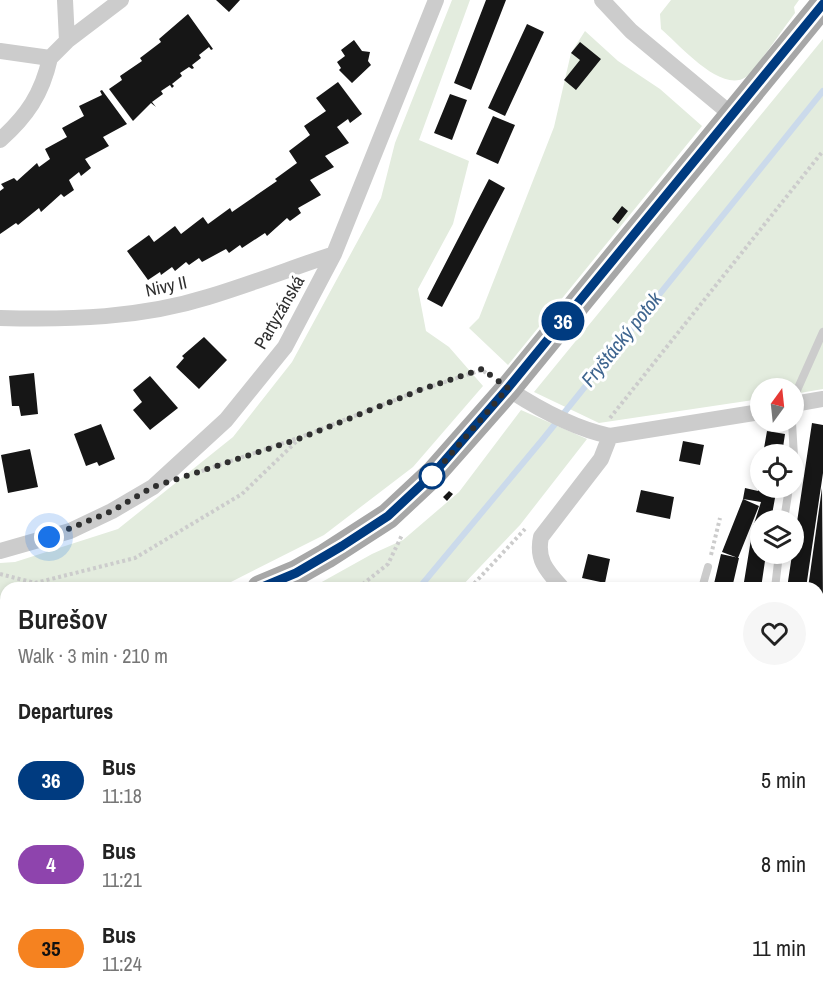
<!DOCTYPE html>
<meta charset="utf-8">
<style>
body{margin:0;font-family:"Archivo Narrow",sans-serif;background:#f6f6f6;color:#222;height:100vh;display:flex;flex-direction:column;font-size:22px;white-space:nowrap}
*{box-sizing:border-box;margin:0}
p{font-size:20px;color:#767676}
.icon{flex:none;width:33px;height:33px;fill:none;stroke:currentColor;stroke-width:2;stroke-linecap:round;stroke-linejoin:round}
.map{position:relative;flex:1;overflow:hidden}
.drawer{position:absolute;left:0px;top:582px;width:824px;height:422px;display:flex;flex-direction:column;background:#fff;border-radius:18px 18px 0 0;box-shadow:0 3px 9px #0003}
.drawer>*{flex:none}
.badge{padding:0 12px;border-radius:20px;font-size:21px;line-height:39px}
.needle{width:39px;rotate:15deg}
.buttons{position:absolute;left:750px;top:378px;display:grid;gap:12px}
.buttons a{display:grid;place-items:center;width:54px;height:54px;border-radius:50%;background:#fff;box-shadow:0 3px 9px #0003;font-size:30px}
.you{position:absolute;width:30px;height:30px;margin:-15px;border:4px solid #fff;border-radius:50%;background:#1a73e8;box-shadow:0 0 0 9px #1a73e833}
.map>.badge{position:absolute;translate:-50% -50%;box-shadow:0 0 0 3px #fff}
h2{padding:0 18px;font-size:22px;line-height:54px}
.round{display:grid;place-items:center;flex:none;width:63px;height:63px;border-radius:32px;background:#f6f6f6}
.head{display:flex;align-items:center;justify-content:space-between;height:102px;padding:0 18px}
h1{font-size:28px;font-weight:600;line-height:45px}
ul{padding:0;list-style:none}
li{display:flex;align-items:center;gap:18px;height:84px;padding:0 18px}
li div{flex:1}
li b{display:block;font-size:22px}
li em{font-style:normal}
li .badge{min-width:66px;font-weight:700;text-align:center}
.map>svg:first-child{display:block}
</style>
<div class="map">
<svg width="823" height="1003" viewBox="0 0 823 1003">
<rect width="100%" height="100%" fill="#fff"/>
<path fill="#e3ecde" d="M452,0h18l-51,140 50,21 -16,63 -35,65 8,42 23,16 34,39 -70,81 -89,68 -95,48 -15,5h-208v26h-6v-51l15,-1 103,-33 115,-92 59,-75 89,-164 14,-55z
M671,0h128l-5,7 1,6c-10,13 -39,56 -49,64 -25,17 -67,-33 -85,-48l-1,-15z
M585,31l33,30 42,28 42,37 -194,239 -39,-37 10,-10 75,-191 17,-74z
M823,39v350l-29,5v-6h-34v11l-161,24 -65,-31z
M521,410l66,29 -67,86 -60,63h-149l61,-34 31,-14 56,-48z
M0,654h6v300l-6,5z
M6,966v32h194l-4,5h-196v-33z"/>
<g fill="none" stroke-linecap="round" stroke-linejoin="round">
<path stroke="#cbdaeb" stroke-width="6" d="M419,588l124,-149 280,-348
M0,919l6,-4"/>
</g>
<path fill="#161616" d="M216,0h24l-11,12z
M486,0h20l-35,90 -17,-7z
M188,14l25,35 -2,1 -2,-3 -10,8 2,3 -9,7 2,3 -2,1 -3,-2 -9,6 2,3 -10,8 2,2 -2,2 -2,-3 -9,6 2,3 -11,8 4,5 -5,-4 -18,18 -24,-32 13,-9 -2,-4 22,-15 -2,-3 21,-16 -2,-3z
M527,24l17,8 -39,84 -17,-8z
M354,40l8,11 8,1 -2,9 3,4 -19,18 -13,-13 2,-2 -4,-6 8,-6 -4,-6z
M580,42l21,17 -25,31 -12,-10 16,-20 -9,-7z
M338,82l24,32 -12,9 -2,-4 -11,8 12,16 -24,13 9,11 -24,13 11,15 -23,13 3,5 -11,8 -3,-3 -20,18 -2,-3 -23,15 -2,-3 -11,8 -3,-4 -24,13 -3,-4 -10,7 -3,-3 -11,9 -3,-4 -11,8 -1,-3 -12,8 -21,-29 22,-16 5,7 21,-16 6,8 22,-17 5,7 22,-16 2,4 45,-31 -2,-2 22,-16 -8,-12 21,-16 -6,-9 22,-15 -10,-13z
M102,90l25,34 -24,13 6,9 -24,13 6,9 -10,8 -2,-4 -10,8 5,10 -10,7 -3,-3 -20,18 -2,-4 -21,17 -2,-2 -16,11v-43l4,-3 -3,-4 13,-6 3,3 20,-18 2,4 11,-8 -5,-10 22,-12 -5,-9 22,-12 -5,-10 23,-11 -2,-4z
M450,94l17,6 -15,40 -18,-7z
M493,116l22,9 -17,39 -22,-10z
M489,179l16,9 -63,119 -15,-8z
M622,206l6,5 -10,13 -6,-5z
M204,337l23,23 -28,29 -23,-22 8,-9 -2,-2z
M34,373l4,41 -17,2 -2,-10h-7l-3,-30z
M150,376l28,32 -28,22 -17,-20 9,-8 -9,-12z
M812,423l11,2v48l-17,115h-19z
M101,424l14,35 -16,7 -2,-4 -11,4 -12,-32z
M767,431l18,3 -3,20h-19z
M683,441l21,4 -4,20 -21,-4z
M30,449l8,38 -30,6 -7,-38z
M759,481l1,7h16l-1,10 -4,22h-11v34h6l-5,34h-18l10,-61 8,-25 -18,-3 2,-11 13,3z
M822,488l1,116 -4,31 -1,-47h-10z
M641,490l33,7 -4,22 -34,-7z
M449,491l4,3 -6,7 -4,-4z
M743,499l16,7 -21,52 -16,-6z
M588,554l22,5 -5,24 -23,-5z
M721,554l18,4 -7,30h-19z
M818,989h5v14h-10v-5h5z
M141,998h17v5h-18z
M247,998h27v5h-27z
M304,998h28v5h-28z
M376,998h26v5h-27z
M687,998h20v3l-20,-1z"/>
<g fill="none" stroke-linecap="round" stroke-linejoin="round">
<path stroke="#ccc" stroke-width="4" stroke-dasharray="3 3" stroke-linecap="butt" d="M610,418l213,-267
M196,473l105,-36 119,-47 62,-20 10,7
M711,555l9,-37
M0,574l35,9 100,-25 107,-64 58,-56
M358,588l30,-24 14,-29
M470,588l55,-59
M0,689l6,-2
M0,853l6,1
M0,864l6,-7
M0,963l6,-4"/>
<path stroke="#ccc" stroke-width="8" d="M794,397l29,-65
M792,422l2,35
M784,520l5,-32
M702,588l6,-21
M775,588l4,-34
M818,799l5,-65"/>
<path stroke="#ccc" stroke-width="16" d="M65,0l2,41
M602,0l29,31 101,84
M0,51l50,7 17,-17 54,-41
M0,140c27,-24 42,-46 50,-82
M0,318c70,2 141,0 208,-21 43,-13 84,-29 126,-43
M508,389c29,19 68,40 102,47l150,-24
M794,404l29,-5
M0,551l70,-20 42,-20 41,-24 73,-67 59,-73 49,-93 102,-254
M562,588c-15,-17 -26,-28 -21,-51l60,-78 9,-23
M202,1003l4,-5
M423,1003l4,-5
M646,1003l4,-5"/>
<path stroke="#a7a7a7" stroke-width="26" d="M260,588l36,-15 30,-17 62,-40 46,-43 74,-84 315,-385
M0,631l6,1"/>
</g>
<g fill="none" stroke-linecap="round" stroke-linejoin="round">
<defs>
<path id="line" d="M260,588l36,-15 46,-27 46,-30 46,-43 74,-85 315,-384"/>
</defs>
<use href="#line" stroke="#fff" stroke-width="14"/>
<use href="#line" stroke="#003b80" stroke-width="9"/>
<path stroke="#2f2f2f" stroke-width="6" stroke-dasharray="0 10.8" d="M49,537l63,-26 41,-24 148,-49 119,-48 62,-21 26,19 -76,88"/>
</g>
<circle fill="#fff" stroke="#003b80" stroke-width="3" cx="432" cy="476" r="12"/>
<g text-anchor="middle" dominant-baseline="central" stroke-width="6" stroke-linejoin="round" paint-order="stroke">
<g font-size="18" fill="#2f2f2f" stroke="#fff">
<text transform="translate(166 286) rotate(-12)">Nivy II</text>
<text transform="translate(279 312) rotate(-60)">Partyzánská</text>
</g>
<g font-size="20" font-style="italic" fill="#3f658f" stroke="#fff">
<text transform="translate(621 339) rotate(-51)">Fryštácký potok</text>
</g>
</g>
</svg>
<div class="buttons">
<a><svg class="needle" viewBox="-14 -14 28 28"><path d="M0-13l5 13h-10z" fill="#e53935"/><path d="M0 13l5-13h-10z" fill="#767676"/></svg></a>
<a><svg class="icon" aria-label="locate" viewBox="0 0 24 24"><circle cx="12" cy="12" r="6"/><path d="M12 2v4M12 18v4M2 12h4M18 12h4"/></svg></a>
<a><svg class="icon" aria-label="layers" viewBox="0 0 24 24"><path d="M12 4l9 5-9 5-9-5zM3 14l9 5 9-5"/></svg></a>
</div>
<div class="you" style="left:49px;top:537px"></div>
<b class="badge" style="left:563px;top:321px;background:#003b80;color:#fff">36</b>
<section class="drawer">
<div class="head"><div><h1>Burešov</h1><p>Walk · 3 min · 210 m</p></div><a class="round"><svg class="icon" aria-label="heart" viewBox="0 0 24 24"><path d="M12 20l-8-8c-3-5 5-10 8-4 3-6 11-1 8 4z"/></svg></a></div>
<h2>Departures</h2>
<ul>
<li><span class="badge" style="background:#003b80;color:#fff">36</span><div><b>Bus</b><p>11:18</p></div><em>5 min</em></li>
<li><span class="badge" style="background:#8e44ad;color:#fff">4</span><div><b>Bus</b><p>11:21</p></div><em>8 min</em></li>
<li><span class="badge" style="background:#f58220;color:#111">35</span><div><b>Bus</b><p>11:24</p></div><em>11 min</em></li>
</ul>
</section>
</div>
